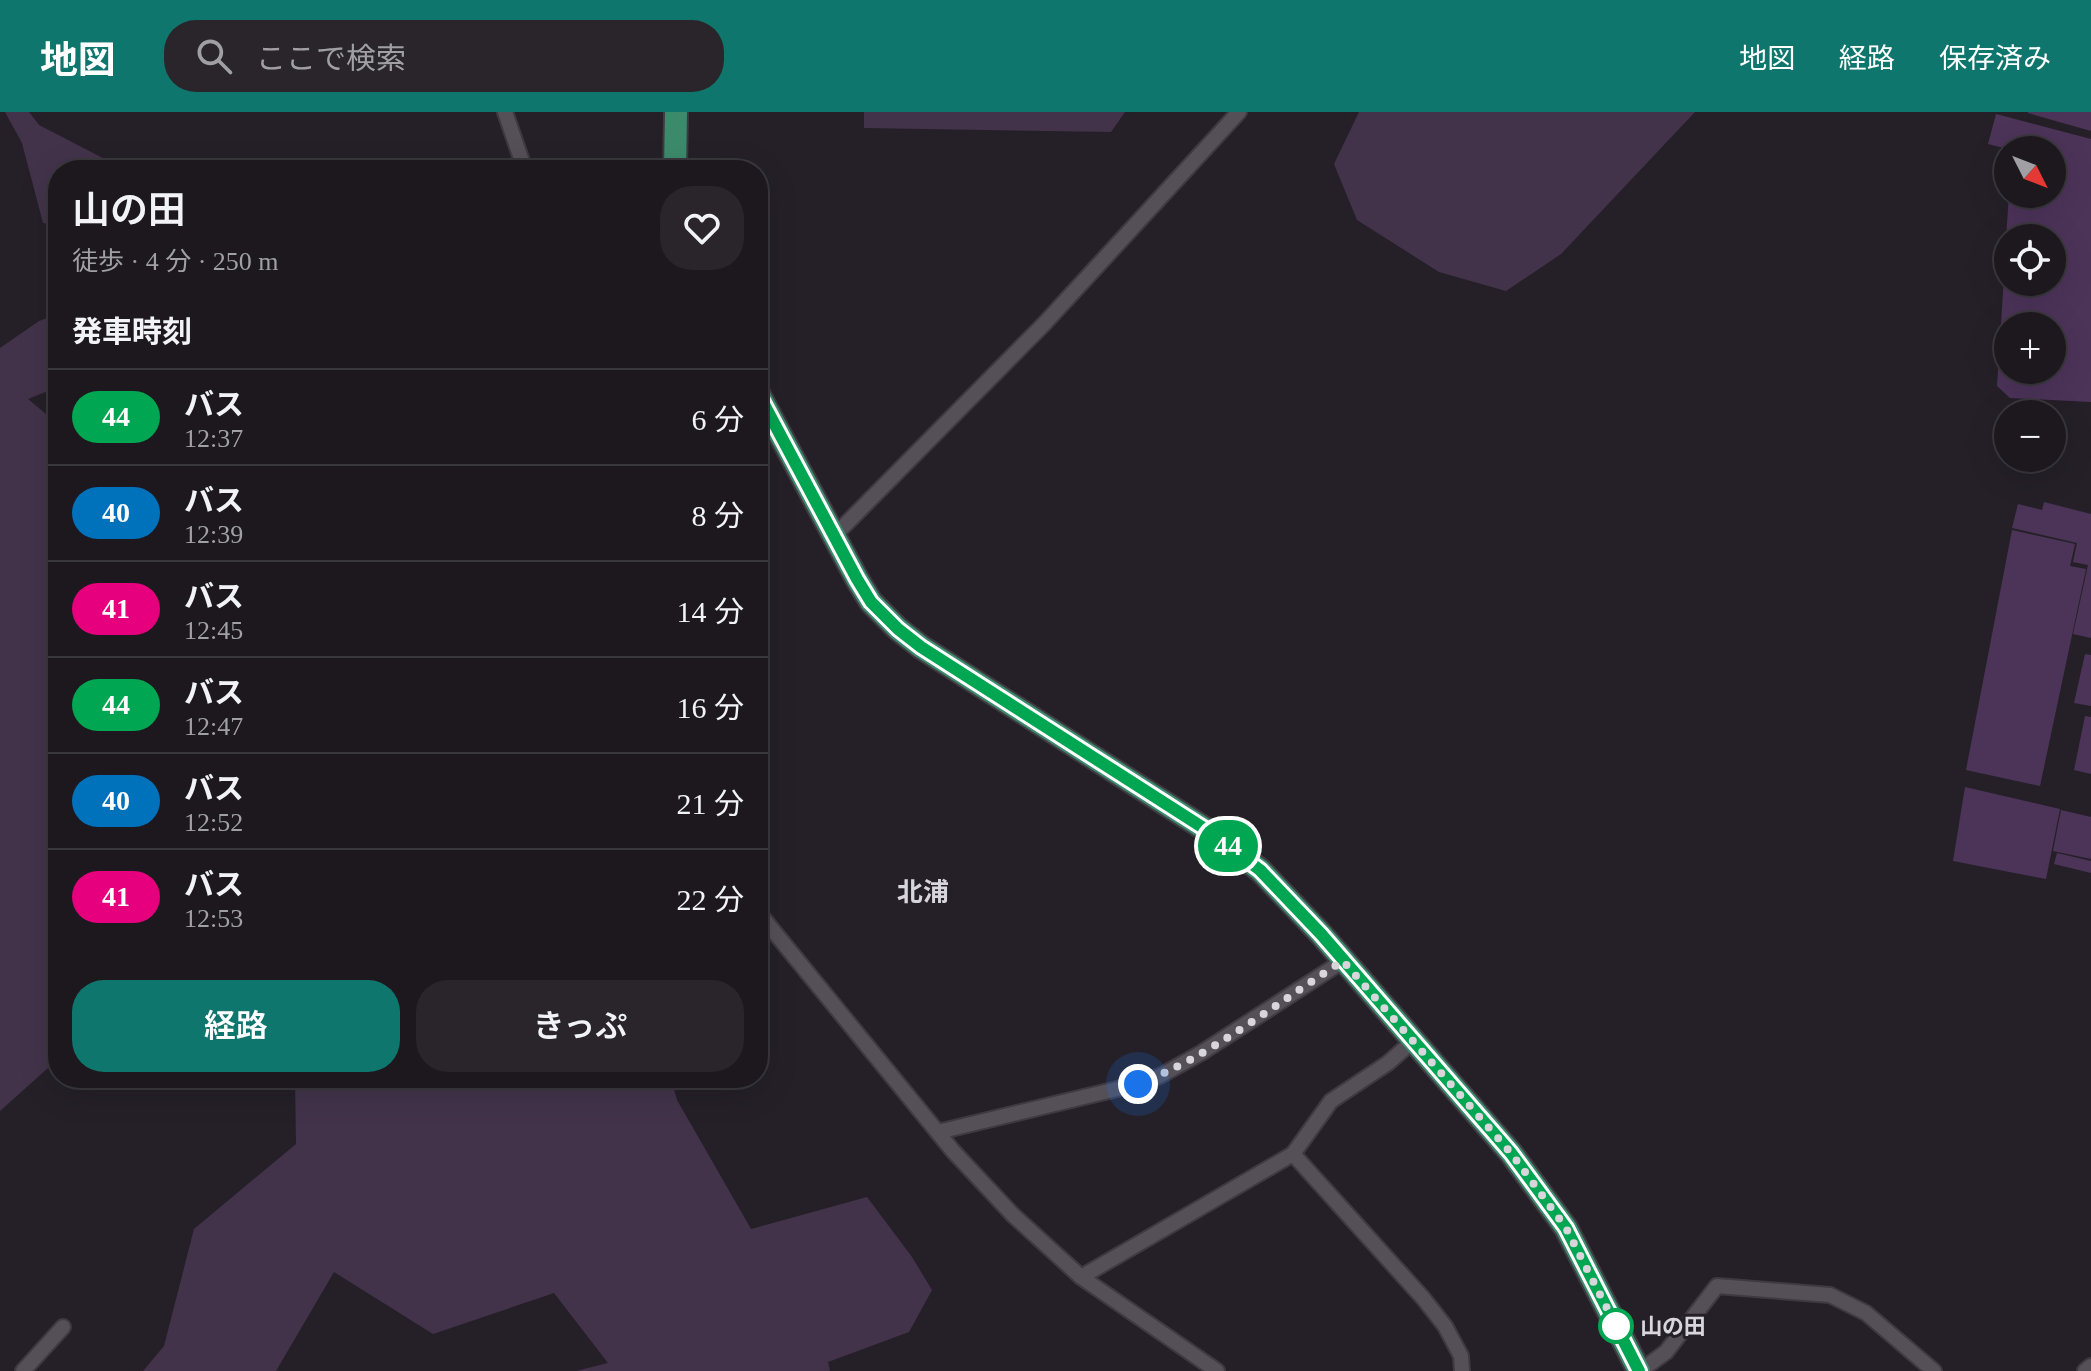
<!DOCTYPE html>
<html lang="ja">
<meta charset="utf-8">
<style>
body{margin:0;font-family:"Times New Roman","Noto Sans JP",serif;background:#29252b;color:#f1f3f6;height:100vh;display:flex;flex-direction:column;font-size:30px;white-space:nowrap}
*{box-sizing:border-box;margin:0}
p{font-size:26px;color:#a0a0a4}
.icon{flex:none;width:44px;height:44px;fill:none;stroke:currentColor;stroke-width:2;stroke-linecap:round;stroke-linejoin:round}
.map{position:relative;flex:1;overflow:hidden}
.panel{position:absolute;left:48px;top:48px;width:720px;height:928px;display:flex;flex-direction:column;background:#1c181e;border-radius:32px;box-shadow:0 8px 32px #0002,0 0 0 2px #3a373c}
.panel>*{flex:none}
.badge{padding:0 16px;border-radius:26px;font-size:28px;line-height:52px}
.needle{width:52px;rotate:132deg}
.fabs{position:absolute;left:1994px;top:24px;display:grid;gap:16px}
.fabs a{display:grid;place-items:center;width:72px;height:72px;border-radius:50%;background:#1c181e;box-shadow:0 8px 32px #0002,0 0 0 2px #3a373c;font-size:40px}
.you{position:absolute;width:40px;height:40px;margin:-20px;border:6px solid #fff;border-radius:50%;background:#1a73e8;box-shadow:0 0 0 12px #1a73e833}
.map>.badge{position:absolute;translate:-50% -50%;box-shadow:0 0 0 4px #fff}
h2{padding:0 24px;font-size:30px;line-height:72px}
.round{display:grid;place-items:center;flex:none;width:84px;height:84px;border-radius:32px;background:#29252b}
.summary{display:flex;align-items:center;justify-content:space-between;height:136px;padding:0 24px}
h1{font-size:38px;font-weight:600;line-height:60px}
.cta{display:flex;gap:16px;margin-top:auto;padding:16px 24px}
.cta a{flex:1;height:92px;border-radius:32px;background:#0f766e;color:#fff;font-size:32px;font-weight:600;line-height:92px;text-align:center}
.cta a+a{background:#29252b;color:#f1f3f6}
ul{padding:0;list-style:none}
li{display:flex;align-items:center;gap:24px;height:96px;padding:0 24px;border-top:2px solid #3a373c}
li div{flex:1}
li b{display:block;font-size:30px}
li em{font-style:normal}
li .badge{min-width:88px;font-weight:700;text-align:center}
header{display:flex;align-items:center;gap:48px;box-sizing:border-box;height:112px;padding:0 40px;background:#0f766e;color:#fff}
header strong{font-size:38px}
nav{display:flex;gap:44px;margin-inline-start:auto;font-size:28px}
.search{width:560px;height:72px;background:#29252b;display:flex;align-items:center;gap:20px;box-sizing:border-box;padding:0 28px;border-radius:32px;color:#a0a0a4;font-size:30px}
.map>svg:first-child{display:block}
</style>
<header>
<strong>地図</strong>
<div class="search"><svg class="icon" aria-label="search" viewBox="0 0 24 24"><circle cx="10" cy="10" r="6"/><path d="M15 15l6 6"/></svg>ここで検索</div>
<nav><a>地図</a><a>経路</a><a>保存済み</a></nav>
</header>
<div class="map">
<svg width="2091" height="1259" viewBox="0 0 2091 1259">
<rect width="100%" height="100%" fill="#252028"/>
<path fill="#42334a" d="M5,0h24l10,13 87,45h-68v55l-15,-2 -21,-80z
M864,0h261l-14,20 -247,-4z
M1359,0h336l-134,142 -55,37 -67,-19 -82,-52 -23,-56z
M58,202v73l-30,12 30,25v635l-58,52v-763l39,-27z
M295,966h376l6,22 74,129 116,-32 45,60 20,33 -23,42 -81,30 2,9h-254l32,-8 -54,-70 -121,41 -99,-62 -58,99h-133l21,-25 30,-117 102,-85z"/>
<path fill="#4c3459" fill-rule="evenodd" d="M2028,0h63v19l-63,-18z
M1996,2l95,25v263l-81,-4 -13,-12 9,-140h2v36h44v-44h-46l3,-44h43v-44h-40l-24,-6zM2008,214h44v44h-44z
M2044,390l47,12v124l-18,-4 15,-69 -15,-3 4,-19 -65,-15 6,-24 24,6z
M2012,418l63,14 -5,22 16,3 -46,217 -74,-16z
M2085,542l6,1v51l-17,-3z
M2085,604l6,1v57l-17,-4z
M1965,675l95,22 -14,70 -93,-18z
M2061,698l30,7v42l-38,-8z
M2057,741l34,8v12l-37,-9z"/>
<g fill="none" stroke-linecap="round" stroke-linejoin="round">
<defs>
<path id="minor" d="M505,0l20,58
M835,423l209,-211 195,-212
M758,800l195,239 60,64 68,62 136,94
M938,1020l200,-48 22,-8 41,-23 142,-92
M1293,1042l130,144 22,28 16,30 1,15
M1081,1165l212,-123 38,-53 57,-38 25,-22
M23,1259l40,-44
M1640,1259l26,-19 51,-66 113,9 36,18 68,58
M2085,1259l6,-5"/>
<path id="primary" d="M675,58l1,-58
M758,281l99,186 14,23 27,27 23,18 281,180 58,43 61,64 190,219 55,75 73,143"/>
</defs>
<use href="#minor" stroke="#3f3a41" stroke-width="18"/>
<use href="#primary" stroke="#3f3a41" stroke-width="26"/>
<use href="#minor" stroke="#554f58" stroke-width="14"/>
<use href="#primary" stroke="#3c8a6c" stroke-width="22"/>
</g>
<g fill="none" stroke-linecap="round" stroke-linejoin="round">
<defs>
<path id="line" d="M758,281l99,186 14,23 27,27 23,18 281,180 58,43 61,64 190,219 55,75 73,143"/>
</defs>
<use href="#line" stroke="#fff" stroke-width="18"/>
<use href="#line" stroke="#00a651" stroke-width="12"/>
<path stroke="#d9d6db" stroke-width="8" stroke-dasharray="0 14.4" d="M1138,972c68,-25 142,-83 205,-123l168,192 55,75 50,98"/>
</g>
<circle fill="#fff" stroke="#00a651" stroke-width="4" cx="1616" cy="1214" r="16"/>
<g text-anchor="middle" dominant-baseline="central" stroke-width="6" stroke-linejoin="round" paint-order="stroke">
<g font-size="22" font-weight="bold" fill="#d9d6db" stroke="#252028" text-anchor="start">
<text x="1640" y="1214">山の田</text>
</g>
<g font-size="26" font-weight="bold" fill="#d9d6db" stroke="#252028">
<text x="923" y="780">北浦</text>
</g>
</g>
</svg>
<div class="fabs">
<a><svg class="needle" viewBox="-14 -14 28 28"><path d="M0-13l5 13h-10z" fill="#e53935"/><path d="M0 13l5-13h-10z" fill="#a0a0a4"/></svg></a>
<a><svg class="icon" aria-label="locate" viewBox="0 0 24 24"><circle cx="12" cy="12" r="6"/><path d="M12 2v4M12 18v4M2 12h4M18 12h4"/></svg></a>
<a>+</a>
<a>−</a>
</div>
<div class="you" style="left:1138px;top:972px"></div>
<b class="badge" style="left:1228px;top:734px;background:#00a651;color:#fff">44</b>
<section class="panel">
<div class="summary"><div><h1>山の田</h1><p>徒歩 · 4 分 · 250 m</p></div><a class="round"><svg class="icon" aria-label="heart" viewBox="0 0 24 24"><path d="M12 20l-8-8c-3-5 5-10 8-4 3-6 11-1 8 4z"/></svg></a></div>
<h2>発車時刻</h2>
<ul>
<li><span class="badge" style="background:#00a651;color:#fff">44</span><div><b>バス</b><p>12:37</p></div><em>6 分</em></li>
<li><span class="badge" style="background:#0072bc;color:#fff">40</span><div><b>バス</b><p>12:39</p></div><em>8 分</em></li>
<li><span class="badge" style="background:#e6007e;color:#fff">41</span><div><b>バス</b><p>12:45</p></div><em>14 分</em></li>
<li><span class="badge" style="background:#00a651;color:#fff">44</span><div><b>バス</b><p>12:47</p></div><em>16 分</em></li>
<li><span class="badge" style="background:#0072bc;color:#fff">40</span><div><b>バス</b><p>12:52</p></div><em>21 分</em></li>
<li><span class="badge" style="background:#e6007e;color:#fff">41</span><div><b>バス</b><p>12:53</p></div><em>22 分</em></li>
</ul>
<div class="cta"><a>経路</a><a>きっぷ</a></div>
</section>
</div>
